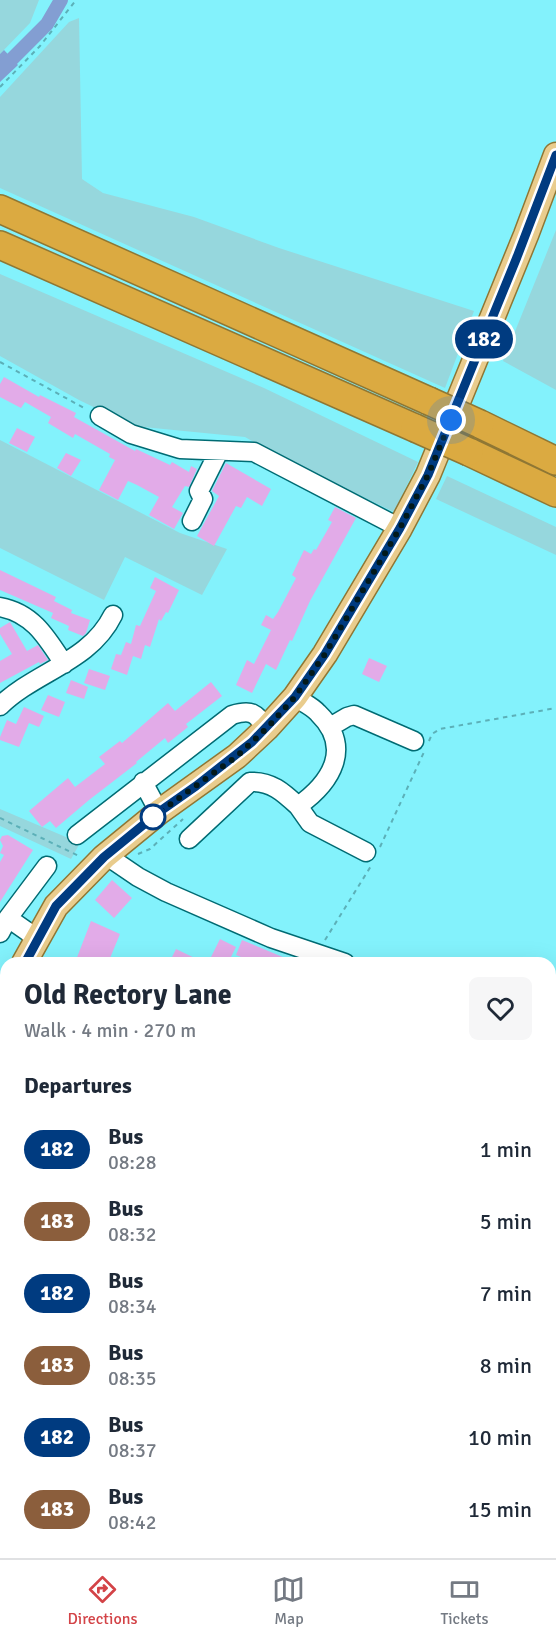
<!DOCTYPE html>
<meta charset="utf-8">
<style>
body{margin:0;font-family:Signika,sans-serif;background:#f6f6f7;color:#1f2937;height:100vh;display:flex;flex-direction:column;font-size:22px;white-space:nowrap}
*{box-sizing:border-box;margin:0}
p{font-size:20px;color:#747a83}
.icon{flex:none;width:33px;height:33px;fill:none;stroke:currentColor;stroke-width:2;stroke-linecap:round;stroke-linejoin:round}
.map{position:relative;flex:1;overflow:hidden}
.sheet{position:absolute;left:0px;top:957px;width:556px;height:602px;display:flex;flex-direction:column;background:#fff;border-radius:18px 18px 0 0;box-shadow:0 6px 24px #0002}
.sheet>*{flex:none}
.badge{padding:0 12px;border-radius:20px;font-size:21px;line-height:39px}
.you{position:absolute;width:30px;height:30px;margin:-15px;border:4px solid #fff;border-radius:50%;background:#1a73e8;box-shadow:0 0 0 9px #1a73e833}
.map>.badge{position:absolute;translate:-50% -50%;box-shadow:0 0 0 3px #fff}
h2{padding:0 24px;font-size:22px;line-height:54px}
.round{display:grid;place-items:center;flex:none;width:63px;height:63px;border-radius:9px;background:#f6f6f7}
.summary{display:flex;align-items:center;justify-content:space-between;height:102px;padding:0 24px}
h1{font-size:28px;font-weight:700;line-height:45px}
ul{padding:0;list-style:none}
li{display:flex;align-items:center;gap:18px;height:72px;padding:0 24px}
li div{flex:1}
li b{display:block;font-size:22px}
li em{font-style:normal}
li .badge{min-width:66px;font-weight:700;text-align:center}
.dock{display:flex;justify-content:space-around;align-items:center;height:84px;border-top:2px solid #e0e1e3;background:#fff;font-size:16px;color:#747a83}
.dock a{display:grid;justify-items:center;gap:3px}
.dock .selected{color:#d34347}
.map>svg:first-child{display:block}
</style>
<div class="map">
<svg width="556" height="1558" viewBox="0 0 556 1558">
<rect width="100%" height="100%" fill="#83f2fc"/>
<path fill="#6ae7f2" d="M0,1089h6v120l-6,-2z
M550,1104l6,2v90l-5,5z"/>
<path fill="#96d7dd" d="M0,0h39l-9,23 -30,31z
M79,18l3,161 21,14 91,24 85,31 195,63 -29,77 -445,-200v-91l69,-75z
M556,230v160l-53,-29z
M0,274l264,114 154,74 -24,50 -114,-55 -35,-20 -112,-11 -54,-26 -79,-44z
M0,440l180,93 47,16 -25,46 -77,-38 -21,43 -104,-52z
M447,476l109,51v28l-120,-56z
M0,809l80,34 -9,16 -71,-33z
M551,1031l5,2v73l-5,-2z
M6,1349v147l-1,1 -5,-4v-130z
M87,1552h406v1l-2,5h-409z"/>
<path fill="#839ed2" d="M4,50l14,15 -18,17v-28z
M556,1223v89l-6,-3 1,-77z"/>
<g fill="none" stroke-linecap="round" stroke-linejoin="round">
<path stroke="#839ed2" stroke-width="4" d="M134,1558l3,-6"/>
<path stroke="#839ed2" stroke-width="14" d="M0,71l47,-47 14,-24"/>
</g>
<path fill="#e2abe8" d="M4,377l35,20 1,-2 36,18 -2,4 61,34 1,-2 34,16 2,-3 17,10 2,-6 6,3 -8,18 -4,-1 -13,21 11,6 -9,16 -25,-14 10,-18 -22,-12 -9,-4 -10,19 -19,-10 16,-30 -6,-3 1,-3 -35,-20 -2,4 -25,-15 3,-6 -26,-15 -4,6 -21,-11v-13z
M17,428l18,9 -8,15 -18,-9z
M66,453l15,7 -10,16 -14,-8z
M226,463l45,26 -9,17 -15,-9 -6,11 -5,-2 -22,40 -17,-10 22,-40 -7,-5z
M335,507l21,11 -46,83 -18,40 -2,-1 -14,30 -10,-6 -14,29 -16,-8 11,-25 7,4 17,-34 -10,-5 5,-10 7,4 5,-7 18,-34 -4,-3 12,-25 7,4 3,-5 2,1 16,-28 -4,-2z
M0,570l56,27 -2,4 18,9 -1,3 19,7 -4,13 -3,3 -15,-6 1,-4 -18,-8 2,-5 -53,-23z
M155,577l24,13 -11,23 -2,-1 -5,9 -2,-2 -9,28 -5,-2 -4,14 -8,-3 -6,19 -16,-6 5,-15 5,1 5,-13 5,2 5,-19 4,1 16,-35 -6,-3z
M10,622l17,29 11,-6 10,15 -8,4 -1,-2 -39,21v-22l12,-7 -12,-20v-6z
M369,658l18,8 -8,16 -17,-8z
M89,669l21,7 -5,14 -21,-7z
M71,680l17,7 -4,12 -18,-6z
M211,682l11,14 -36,28 2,3 -20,16 -3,-5 -29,24 1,1 -48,37 -33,28 -6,-7 -8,6 -13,-16 39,-33 7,9 30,-23 -6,-7 21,-16 2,2 46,-40 7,8z
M48,695l17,7 -6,15 -18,-7z
M24,707l20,9 -5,11 -10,-4 -10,24 -19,-7v-3l7,-17 9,4z
M8,835l25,15 -33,52v-40l4,-7 -4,-2 3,-7 -3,-6 2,-4z
M112,880l20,18 -18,20 -19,-18z
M91,921l29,13 -12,29h-7l-9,-4 -1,4h-8l-7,-3z
M220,939l16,8 -8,16h-20z
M242,940l55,23h-41l-20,-8z
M176,949l29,14h-36z"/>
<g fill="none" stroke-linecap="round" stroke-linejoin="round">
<defs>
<path id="minor" d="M100,416l31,18 49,15 74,3 146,76
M192,521l11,-22 -4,-8 20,-40
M0,607c33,6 47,31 64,57
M295,697c7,5 17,9 23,16 35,34 14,69 -20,93l12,17 56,29
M0,706c36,-35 90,-44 113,-91
M330,727l17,-10 7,-2 60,26
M143,782l16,30
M77,835l155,-120c20,-6 23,-2 35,13
M189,839l61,-57c21,-1 33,10 48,24
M104,857l9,3 25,17 28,15 105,46 74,25
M8,918l30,21
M0,933l8,-15 39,-52
M550,1016l6,2
M0,1076l6,1"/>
<path id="major" d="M24,963l32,-57 48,-49 55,-45 78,-56 30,-28 28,-31 30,-43 75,-126 28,-53 98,-240 30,-80
M0,1007l6,-10"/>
<path id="highway" d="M0,209l429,192
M0,245l415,183
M480,424l76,37
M469,452l87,41"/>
</defs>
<use href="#minor" stroke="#006b73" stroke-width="21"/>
<use href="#major" stroke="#8f7734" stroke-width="27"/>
<use href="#highway" stroke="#8f7734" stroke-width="30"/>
<path stroke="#5cb0b8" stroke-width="2" stroke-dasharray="4.5 4.5" stroke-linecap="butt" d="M0,87l40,-41 36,-46
M0,362l86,47
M429,741l3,-7 8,-5 116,-21
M0,818l79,38
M380,847l44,-95
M138,854l12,-5 33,-30
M325,940l46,-74
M550,1490l6,2
M160,1558l3,-6
M471,1558l1,-6"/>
<use href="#minor" stroke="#fff" stroke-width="18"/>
<use href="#major" stroke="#e9cc8d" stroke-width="24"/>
<use href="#highway" stroke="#dbaa41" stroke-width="27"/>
<defs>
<path id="highway-bridge" d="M429,401l51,23
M415,428l54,24"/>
</defs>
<use href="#highway-bridge" stroke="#8f7734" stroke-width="30" stroke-linecap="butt"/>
<use href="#highway-bridge" stroke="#dbaa41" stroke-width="27"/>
</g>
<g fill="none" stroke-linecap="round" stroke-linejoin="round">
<defs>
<path id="line" d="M25,963l31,-57 48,-49 55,-45 37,-26 56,-44 43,-45 30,-43 75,-126 28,-53 89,-218 39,-102"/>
</defs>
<use href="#line" stroke="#fff" stroke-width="14"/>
<use href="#line" stroke="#003b80" stroke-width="9"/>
<path stroke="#02191b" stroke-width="6" stroke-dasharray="0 10.8" d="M153,817l84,-61 30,-28 28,-31 30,-43 75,-126 28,-53 23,-55"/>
</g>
<circle fill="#fff" stroke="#003b80" stroke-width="3" cx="153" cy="817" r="12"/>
</svg>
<div class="you" style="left:451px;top:420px"></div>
<b class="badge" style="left:484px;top:339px;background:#003b80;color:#fff">182</b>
<section class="sheet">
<div class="summary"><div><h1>Old Rectory Lane</h1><p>Walk · 4 min · 270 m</p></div><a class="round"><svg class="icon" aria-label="heart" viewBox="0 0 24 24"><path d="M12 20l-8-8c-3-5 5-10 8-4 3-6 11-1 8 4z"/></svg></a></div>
<h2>Departures</h2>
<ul>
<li><span class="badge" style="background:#003b80;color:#fff">182</span><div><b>Bus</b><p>08:28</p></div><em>1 min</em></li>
<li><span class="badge" style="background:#8b5e3c;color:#fff">183</span><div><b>Bus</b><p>08:32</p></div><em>5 min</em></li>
<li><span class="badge" style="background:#003b80;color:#fff">182</span><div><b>Bus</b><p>08:34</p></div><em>7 min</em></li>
<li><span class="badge" style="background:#8b5e3c;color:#fff">183</span><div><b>Bus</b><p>08:35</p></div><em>8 min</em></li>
<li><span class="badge" style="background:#003b80;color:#fff">182</span><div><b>Bus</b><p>08:37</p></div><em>10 min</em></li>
<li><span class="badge" style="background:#8b5e3c;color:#fff">183</span><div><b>Bus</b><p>08:42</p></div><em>15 min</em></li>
</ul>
</section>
</div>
<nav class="dock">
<a class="selected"><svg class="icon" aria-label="directions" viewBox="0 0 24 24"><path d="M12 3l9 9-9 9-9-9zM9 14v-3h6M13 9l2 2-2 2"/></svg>Directions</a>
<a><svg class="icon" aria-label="map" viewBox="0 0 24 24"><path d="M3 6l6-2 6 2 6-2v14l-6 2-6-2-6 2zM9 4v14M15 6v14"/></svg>Map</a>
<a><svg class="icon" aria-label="tickets" viewBox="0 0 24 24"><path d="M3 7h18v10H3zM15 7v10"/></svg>Tickets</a>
</nav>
